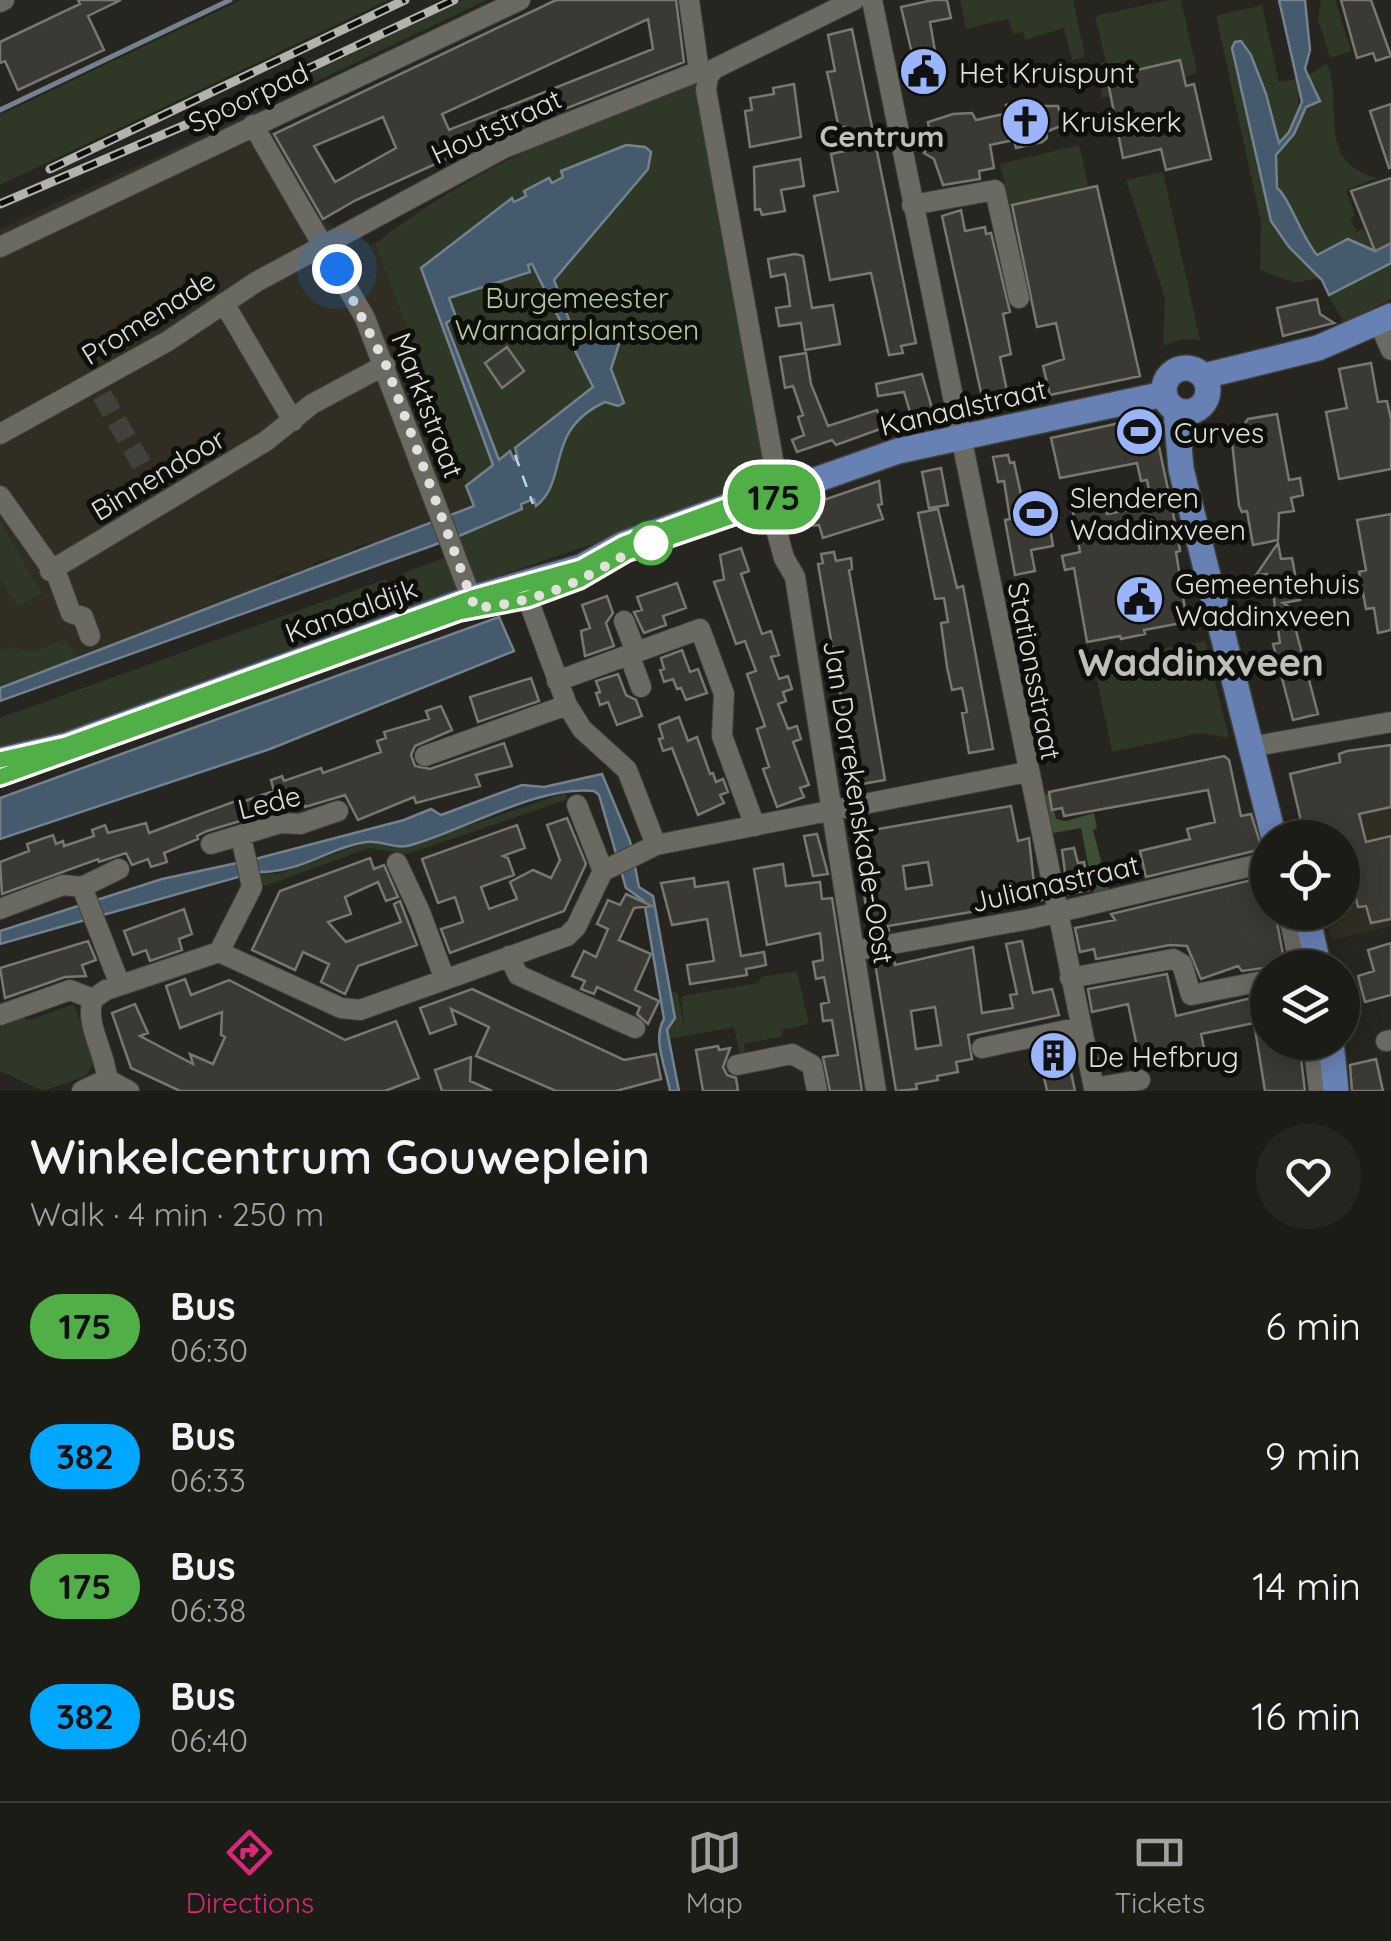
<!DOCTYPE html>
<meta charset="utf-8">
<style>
body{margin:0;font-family:Quicksand,sans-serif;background:#252520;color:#f1f3f6;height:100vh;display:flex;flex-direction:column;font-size:38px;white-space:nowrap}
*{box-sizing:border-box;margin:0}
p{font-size:32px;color:#a0a1a1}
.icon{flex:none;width:55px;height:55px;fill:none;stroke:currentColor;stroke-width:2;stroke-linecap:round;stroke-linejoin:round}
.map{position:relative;height:1091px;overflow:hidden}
.details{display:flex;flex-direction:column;background:#1c1c17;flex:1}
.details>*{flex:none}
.badge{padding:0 20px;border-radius:32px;font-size:35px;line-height:65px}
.buttons{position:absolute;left:1250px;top:820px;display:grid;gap:20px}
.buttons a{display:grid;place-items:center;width:110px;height:110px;border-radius:50%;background:#1c1c17;box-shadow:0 5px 25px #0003,0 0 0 2px #3a3a36;font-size:50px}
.you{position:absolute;width:50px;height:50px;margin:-25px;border:8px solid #fff;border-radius:50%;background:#1a73e8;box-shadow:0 0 0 15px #1a73e833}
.map>.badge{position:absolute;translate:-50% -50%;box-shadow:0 0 0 5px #fff}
.round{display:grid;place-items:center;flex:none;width:105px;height:105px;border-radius:52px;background:#252520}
.headline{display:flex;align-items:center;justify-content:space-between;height:170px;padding:0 30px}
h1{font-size:48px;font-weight:600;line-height:75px}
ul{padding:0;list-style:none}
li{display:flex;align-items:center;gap:30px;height:130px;padding:0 30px}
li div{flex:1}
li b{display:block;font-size:38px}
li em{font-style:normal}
li .badge{min-width:110px;font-weight:700;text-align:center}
.menu{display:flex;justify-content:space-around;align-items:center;height:140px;border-top:2px solid #3a3a36;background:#1c1c17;font-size:28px;color:#a0a1a1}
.menu a{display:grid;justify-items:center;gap:5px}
.menu .active{color:#db2777}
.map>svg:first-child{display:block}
</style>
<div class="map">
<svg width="1391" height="1091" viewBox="0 0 1391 1091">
<rect width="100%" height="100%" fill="#26251f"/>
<path fill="#302e22" d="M259,109l64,110 20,14 32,11 99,262 -104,42 -3,-5 -13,5 1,6 -25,9 -2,-5 -14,5 1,5 -24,10 -3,-6 -13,5 1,6 -276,105v-459z
M1391,805v121l-60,14 -6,-27 17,-1 -3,-93z"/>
<path fill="#2f3826" d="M241,0h147l-388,185v-70z
M463,0h24l-174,83 -69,27 42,-25z
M960,0h113l12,57 -13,3 -8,-32 -39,12 -2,-8 -10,2 -5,-15 -42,10z
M1168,0h13l16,72 -13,6 -5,-18 -71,16 3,20 -9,2 -6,-33 10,-3 -11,-46z
M1321,0h14l16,51 -21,7 -12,-39z
M1262,5l17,77 17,-3c6,26 1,44 -17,64l-22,-68 -25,-26 39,172 18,26 30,31 -24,5 -35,-13 1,-48 -45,-206z
M1327,63c18,48 -13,97 50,115l-31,12 9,25 -5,3 7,14 6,-3 12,22 -27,-12 -33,15c-13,-19 -44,-70 -41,-90 0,-4 38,-65 44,-74l-11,-14z
M700,78l67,399 -25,12 1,4 -268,91 -18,-47 17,-32 -99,-261c96,-76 212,-124 325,-166z
M1079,145l10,43 -79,18 -10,-42z
M1163,172l37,168 -19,-1 -18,7 2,-48 -39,-118z
M1391,263v36l-47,24 -15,-27z
M0,521l42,73 -25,13 -17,-29z
M447,557l11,29 -2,10 -34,12 -8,-5 -11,-30z
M386,579l11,30 -3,10 -333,119 -61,8v-28z
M66,639l11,20 -77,29v-37l12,-4 21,5z
M1205,641l24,97 -28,-5 -89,19 -19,-91z
M565,793l3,6 -160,55 -39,-6 -104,38 -7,-2 1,-12 19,2 89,-32 39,5z
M797,971l12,53 -27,6 1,6 -39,8 1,10 -5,1 -6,-28 -65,12 -2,-10 8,-11 -5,-25 7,-1 8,37 -4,-33 77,-13 3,-6z
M74,1004l20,58 -8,14 -43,15 -43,-20v-49l17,-6 13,4z"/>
<path fill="#414e36" d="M1045,793l6,3 5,23 10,2 28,-8 3,15 -4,2 16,61 -15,3 -13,-66 -28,5z"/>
<path fill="#465a6e" stroke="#74828f" stroke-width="2.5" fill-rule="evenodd" d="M1279,0h26l5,50 -5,19 15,32 -14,6 -12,27 -18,21 1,33c11,7 25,50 40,67l31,-16 27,12 16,-8v20l-62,32 -7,-15 -33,-33 -18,-26 -39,-173 3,-6 6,-1 10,14 15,39 13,49 10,-11 13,-30z
M626,145l19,2 6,5 -3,17 -94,111 17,45 33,9 15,10 -8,25 13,34 -6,3 -13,-4c-62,29 -35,77 -69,104l-2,-7 -13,5 1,5 -63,27 -459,165v-13l474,-182 -8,-20 27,-21 -72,-197 91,-70 2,4 12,-6 -2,-5 25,-13 3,5 11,-6 -2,-6zM532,264l61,123 -78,61 3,10 -4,2 -4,-9 -11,9 -53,-137 10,-6 -7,-19 81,-26 -2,-7z
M499,617l15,34 -244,98 -270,90v-41z
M602,774l28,67 9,46 14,9 22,122 -8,12 12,61h-9c-4,-23 -18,-52 -6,-72l-20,-118 -18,-13 -27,-93 -5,-4c-56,-6 -129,39 -183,54 -14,5 -30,-5 -45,-3 -40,6 -63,31 -110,30l-256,72v-13l162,-52 89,-19 153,-40 27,-11 10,6 81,-30 22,2z"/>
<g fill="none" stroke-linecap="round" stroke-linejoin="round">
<path stroke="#74828f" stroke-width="5" d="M0,110l230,-110"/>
<path stroke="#b6d5f6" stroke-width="2.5" stroke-dasharray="12 10" stroke-linecap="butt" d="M515,455l18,49"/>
</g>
<path fill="#3a3933" stroke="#787770" stroke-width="2.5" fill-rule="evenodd" d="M78,0h43l-33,16 16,34 -86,40 -13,-29 -5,2v-21l80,-38z
M556,0h120l8,62 -185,73 -143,65 -33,19 -49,-85zM648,19l5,30 -204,81 -7,-16zM383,117l13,31 -61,34 -21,-36z
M933,0h14l4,18 -21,4 11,64 -14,3 -2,-8 -6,2 -18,-76z
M1341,0h30l20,56 -15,5 -3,-8 -16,5z
M852,29l64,314 -15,3 2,7 -14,2 -18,-82 -41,7 -16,-84 24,-5 -7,-37 19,-4 -5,-23 -6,2 -9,-44 -3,-13 8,-1 -7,-36z
M1180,60l6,26 8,-2 17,75 -45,11 -5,-21 -38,9 -16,-81z
M794,84l7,53 -51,10 -5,-36 7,-1 -2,-12 24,-4 -1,-6z
M1033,99l7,7h18l5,19 -17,7 1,6 -5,4 -26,6 -2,-8 -24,5 4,23 -15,3 1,8 -37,6 -9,-26 -10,-6 7,-12 -3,-19 25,-8 19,-1 4,7 32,-7 -2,-8z
M1391,104v63l-2,1 -19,-57z
M800,159l4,27 -23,4 4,21 -23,4 -2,-6 -5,1 -1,-43z
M1391,178v65l-16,8 -24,-60z
M1097,186l43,190 -90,19 -7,-29 21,-7 -8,-36 -19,4 -25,-122z
M961,210l4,21 20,-4 1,7 5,-1 19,79 -7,2 8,40 -11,3 9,44 -25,5 -42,-190z
M795,254l8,2 9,52 21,-3 7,39 -35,6 -4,-27 -22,3 -3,-18 14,-2 -3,-23 -2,-9 -14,3 -3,-18z
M1317,299l3,15 14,9 -51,13 -6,-28z
M507,347l17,24 -22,17 -17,-25z
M806,353l5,31 17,42 49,-16 6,18 -47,17 -4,-5 -35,12 -5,-12 12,-5 -6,-18 5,-2 -10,-29 -8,2 -5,-31z
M1371,363l7,39 9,-1 4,18v50l-52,10 -13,-67 21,-4 -8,-39z
M922,374l12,41 -21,7 -9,-30 -26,4 -2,-12z
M1277,414l12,66 11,-2 3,17 -12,3 3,13 -15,2 -1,27 -25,5 -6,-34 -5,1 -3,-6 -7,-64 16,-23z
M1147,417l6,26 5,-1 20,95 2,14 -4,1 11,70 -43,8 1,4 -24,5 -1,-3 -33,6 -13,-74 -9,2 -3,-14 18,-4 -8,-45 33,-6 2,13 45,-8 -5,-26 -6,1 -4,-18 -77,15 -9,-40z
M1008,455l2,8 4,-1 10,46 22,-4 7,42 -22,4 4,21 -20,4 -10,-55 5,-1 -6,-38 -6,1 -5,-25z
M941,468l7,37 -19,3 -7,-36z
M879,481l3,23 -4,1 5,14 -60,19 -4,-13 -11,1 -5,-19z
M938,509l19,79 6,-2 30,163 -24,4 -7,-40 5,-1 -5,-24 -10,2 -5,-23 -6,-44 7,-1 -4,-24 -9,1 -17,-86z
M1391,514v116l-13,3 -4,-25 -8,1 -7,-37 7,-2 -9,-50z
M1278,543l3,16 11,-1 8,42 -17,3 21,13 2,8 -11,3 23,87 -25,6 -20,-76 7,-1 -9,-65 -4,-4 -11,1z
M741,548l8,23 -8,3 21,60 9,-3 8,24 -8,2 8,22 9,-3 4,13 -9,3 3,9 -8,3 10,25 9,-3 2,7 2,6 -8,3 16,43 -9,3 4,9 -27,10 -14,-38 6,-2 -12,-38 8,-3 -18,-52 9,-3 -11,-30 -9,3 -22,-62 10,-3 -4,-24z
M834,552l2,9 15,-3 1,11 -3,1 36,210 -29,5 -38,-221 5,-1 -2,-9z
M677,583l9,25 -23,8 3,9 -22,8 -10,-21 8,-2 -5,-13z
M607,596l6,17 -7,10 8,23 -29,10 -4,-25 9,-3 -8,-23z
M682,650l8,22 8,-3 9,24 -21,7 -5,-12 -4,1 -4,-10 -9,3 -4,-12 4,-1 -3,-11z
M618,674l8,21 10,5 6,16 -25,9 -9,-23 -8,3 -4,-12 4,-1 -4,-11z
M531,678l8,23 -61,21 -8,-25z
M441,706l11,24 -37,16 -4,9 4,11 15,3 74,-26 8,23 -36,9 4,11 -64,17 -2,-6 -56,23 -13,-25 -40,12 -2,-5 -96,29 -10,5 1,3 -34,14 3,9 -16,5 -3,-8 -16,6 -6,-12 -27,9 -1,-3 -96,35 -2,-32 29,-11 -2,-7 26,-9 3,9 7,-3 1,5 30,-10 -2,-6 13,-5 3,8 38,-10 3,10 92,-34 1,3 32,-11 -3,-11 11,-4 2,5 37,-13 2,5 58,-21 -4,-11 9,-3 -2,-6 45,-13 -3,-8z
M679,717l9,24 9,-4 13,37 3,-1 3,9 7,-3 5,13 -8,3 4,8 -26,12 -26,-67 -9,3 -4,-12 4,-1 -4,-13z
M1391,745v62l-32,7 7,28 25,-6v83l-20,4 -5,-17 -8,1 -16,-69h-37l-15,-64 50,-12 -1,-8 8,-3z
M1224,756l5,4 12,56 10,-2 11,35 -116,28 -6,-26 50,-12 -3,-10 28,-7 -7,-32 -144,26 -2,-8 -10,2 -3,-18z
M1011,806l7,35 11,-3 5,46 4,-2 4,18 -154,26 1,5 -19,3 -15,-101zM928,862l4,23 -26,4 -3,-23z
M567,818l19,46 -22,47 -114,42 -9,-24 22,-7 -8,-25 -17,6 -16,-44 95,-34 8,23 -22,8 5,2 6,17 -33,12 8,22 28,-10 -7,-17 23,-12 18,8 9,-18 -13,-35z
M817,834l11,40 -15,2 -9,-40z
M1074,848l4,15 6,-1 5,28 -21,4 -6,-44z
M370,858l4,11 10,-4 14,32 -12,4 -8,-19 -33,15 6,17 -23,8 18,20 55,-20 -7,-18 6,-3 17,44 -59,21 -13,28 -24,-12 8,-18 -26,-12 -8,18 -43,-20 28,-59z
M783,864l3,22 34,-4 2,17 10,-1 30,193h-32l-7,-34 15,-2 -6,-35 -9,1 -2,-17 8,-2 -5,-25 -8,2 -3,-17 10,-2 -3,-27 -53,12 -13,-76z
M1268,876v36h7l10,53 -43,6 -4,-5 -37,13 -14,-33 -17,-1 -74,14 -2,-10 -14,3 -5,-24 40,-8 -4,-6z
M694,878l1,9 33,-5 13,74 23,-4 2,13 -20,4 1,6 -57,9 -3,-19 27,-4 -7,-42 -35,6 -11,-42z
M626,894l26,12 -18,2 -15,32 32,14 -16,36 24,11 -11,23 -11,-10 3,-7 -43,-20 -3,7 -13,-5 4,-8 -13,-5 12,-25 12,6 12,-28 -11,-5 11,-24 12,5z
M184,909l8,25 -13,5 3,11 -32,11 -4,-11 -13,5 -9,-24z
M88,941l8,19 -14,5 4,11 -21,1 -60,21 -5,-30z
M1022,941l11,52 19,-4 7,26 -91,20 4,24 -16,3 2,10 -21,4 1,4 -22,4 1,5 -21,2 -21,-128 19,-3 1,5 78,-18 9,66 31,-5 -3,-13 7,-1 -11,-50zM935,1007l6,38 -25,4 -5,-38z
M1391,943v52l-26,7 -7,-26 16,-5 -6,-21z
M1167,974l9,42 92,-22v48h31l6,49h-40l-11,-68 -53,11 3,14 -64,13 -12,-57 -36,8 -4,-23z
M185,979l6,16 38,-15 116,60 51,-19 23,57 -34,13h-205l-49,-23 -19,-55 23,-9 13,29 -8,3 53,28 -3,-10 23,10 12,-27 -4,-2 1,-23 -42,16 -14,-42z
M472,989l152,71 32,-6 5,25 -45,12h-60l-80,-35 13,-29 -38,-18 5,15 -26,10 -10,-26z
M1065,1044l10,47h-28l-9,-41z
M718,1046l1,4 11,-2 -7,19 4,8 9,3 2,13h-35l-7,-41z
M471,1057l-1,24 22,10h-50l-7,-21z
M1376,1059l7,32h-31l-2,-26z"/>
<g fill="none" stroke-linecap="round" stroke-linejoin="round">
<path stroke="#42413b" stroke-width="20" stroke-dasharray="20 10" stroke-linecap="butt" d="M102,395l56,98"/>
<defs>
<path id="minor" d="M689,0l10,71 9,6
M872,0l222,1088 46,-8
M0,2l4,-2
M253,125l112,193 110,290
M912,205l83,-15 24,108
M0,247l520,-247
M224,303l69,118
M1379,323l12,27
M0,434l168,-93 88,-59 248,-134 195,-77
M779,492l-73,-402 2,-13 6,-8 140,-69
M0,496l58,82 13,35 12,4 7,19
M775,525l9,33 11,19 81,514
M50,571l216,-130 46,-37 73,-39
M523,586l44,119 15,24 45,41 29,75 371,-73
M624,621l12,31
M629,654l12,33
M557,681l143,-52 24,65 -2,42 33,90
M1250,747l141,-25
M425,756l142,-51
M577,805l26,66
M211,844l70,-21 19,1 38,-13
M397,863l23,49 25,68
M82,887l38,98
M0,909l63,-24 19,2 37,-18
M1288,912l12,56
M854,951l176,-32 238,-57
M219,952l33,-65 -11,-50
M509,956l9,19 117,53
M1070,978l103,-19 9,5 9,31 77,-15
M93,999l13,-9 113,-38 122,56 19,2 207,-74 9,-9 27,-56 53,-26
M93,999c-9,25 13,54 14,80
M0,1015l70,-25 23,9
M1386,1041l5,-1
M1313,1042l6,49
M982,1048l99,-21
M737,1065l55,-11 20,11 5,26
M107,1079l22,12
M82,1091l25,-12"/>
<path id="major" d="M1164 390a22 22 0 1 1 44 0a22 22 0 1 1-44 0Z
M1204,376l114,-28 73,-32
M1176,410l5,59 93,369
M0,760l66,-15 406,-147 109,-31 42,-23 138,-50h15l122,-43 266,-57
M1306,912l13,56
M1331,1042l5,49"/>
</defs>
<use href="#minor" stroke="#41403c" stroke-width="22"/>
<use href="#major" stroke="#41403c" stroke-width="28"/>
<use href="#minor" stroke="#6a6962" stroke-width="20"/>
<use href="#major" stroke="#6881b4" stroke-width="25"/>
<defs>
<path id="rail" d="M50,169l355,-169
M0,204l216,-92 238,-112"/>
</defs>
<use href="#rail" stroke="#b3b2ad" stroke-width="9"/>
<use href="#rail" stroke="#0e0e0b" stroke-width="5" stroke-dasharray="15" stroke-linecap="butt"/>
</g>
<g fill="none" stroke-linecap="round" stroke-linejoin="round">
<defs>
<path id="line" d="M0,760l66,-15 406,-147 109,-30 43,-24 126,-46 26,-4 -11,11 -138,47 -48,28 -52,19 -68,13 -459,165"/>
</defs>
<use href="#line" stroke="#fff" stroke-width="22"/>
<use href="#line" stroke="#50af46" stroke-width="15"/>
<path stroke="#e1e0dc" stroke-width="10" stroke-dasharray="0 18" d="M337,269l49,96 89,243c36,-3 75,-13 108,-30 23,-11 49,-29 68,-35"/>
</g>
<defs>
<symbol id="civic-disc" viewBox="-11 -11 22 22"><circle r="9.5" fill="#9ab5fd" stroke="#0e0e0b"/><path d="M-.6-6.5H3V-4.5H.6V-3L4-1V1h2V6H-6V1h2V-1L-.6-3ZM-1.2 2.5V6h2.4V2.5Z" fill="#111"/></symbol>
<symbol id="church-disc" viewBox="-11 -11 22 22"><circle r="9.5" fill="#9ab5fd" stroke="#0e0e0b"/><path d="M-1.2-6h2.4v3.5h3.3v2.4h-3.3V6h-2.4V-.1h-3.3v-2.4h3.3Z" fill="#111"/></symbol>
<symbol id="stadium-disc" viewBox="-11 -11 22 22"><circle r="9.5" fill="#9ab5fd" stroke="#0e0e0b"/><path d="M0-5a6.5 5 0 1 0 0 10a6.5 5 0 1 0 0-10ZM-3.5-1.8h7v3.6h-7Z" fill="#111"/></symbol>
<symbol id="building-disc" viewBox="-11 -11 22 22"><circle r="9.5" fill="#9ab5fd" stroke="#0e0e0b"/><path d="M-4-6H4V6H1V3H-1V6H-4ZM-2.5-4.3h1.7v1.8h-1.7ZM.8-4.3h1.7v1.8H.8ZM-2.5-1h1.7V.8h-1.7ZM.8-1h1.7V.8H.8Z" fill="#111"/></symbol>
</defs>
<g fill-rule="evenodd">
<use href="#civic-disc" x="896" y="44" width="55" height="55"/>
<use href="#church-disc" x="998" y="94" width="55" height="55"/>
<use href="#stadium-disc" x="1112" y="404" width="55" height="55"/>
<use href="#stadium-disc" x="1008" y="486" width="55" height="55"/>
<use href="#civic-disc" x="1112" y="572" width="55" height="55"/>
<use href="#building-disc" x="1026" y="1028" width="55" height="55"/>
</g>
<circle fill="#fff" stroke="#50af46" stroke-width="5" cx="651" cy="543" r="20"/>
<g text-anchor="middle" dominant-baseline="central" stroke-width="10" stroke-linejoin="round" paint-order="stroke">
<g font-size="28" fill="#e1e0dc" stroke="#0e0e0b" text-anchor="start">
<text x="959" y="72">Het Kruispunt</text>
<text x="1061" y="121">Kruiskerk</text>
<text x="1174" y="432">Curves</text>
<text x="1070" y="497">Slenderen<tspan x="1070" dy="32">Waddinxveen</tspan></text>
<text x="1175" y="583">Gemeentehuis<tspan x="1175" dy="32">Waddinxveen</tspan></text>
<text x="1088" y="1056">De Hefbrug</text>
</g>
<g font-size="28" fill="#e1e0dc" stroke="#0e0e0b">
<text transform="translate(248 97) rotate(-25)">Spoorpad</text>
<text transform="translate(496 126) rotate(-25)">Houtstraat</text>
<text transform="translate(148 317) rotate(-32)">Promenade</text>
<text transform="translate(428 405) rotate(69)">Marktstraat</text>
<text transform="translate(963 407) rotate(-13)">Kanaalstraat</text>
<text transform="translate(158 474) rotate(-31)">Binnendoor</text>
<text transform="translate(351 610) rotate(-20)">Kanaaldijk</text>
<text transform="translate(1035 671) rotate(79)">Stationsstraat</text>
<text transform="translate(269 802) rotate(-14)">Lede</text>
<text transform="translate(859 802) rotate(81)">Jan Dorrekenskade-Oost</text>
<text transform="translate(1055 883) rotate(-13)">Julianastraat</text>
</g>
<g font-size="28" fill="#b2cb9b" stroke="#0e0e0b">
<text x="577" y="297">Burgemeester<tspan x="577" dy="32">Warnaarplantsoen</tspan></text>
</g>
<g font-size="30" font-weight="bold" fill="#c1c0b8" stroke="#0e0e0b">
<text x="882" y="136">Centrum</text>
</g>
<g font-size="38" font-weight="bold" fill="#c1c0b8" stroke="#0e0e0b">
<text x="1201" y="662">Waddinxveen</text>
</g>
</g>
</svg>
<div class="buttons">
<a><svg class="icon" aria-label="locate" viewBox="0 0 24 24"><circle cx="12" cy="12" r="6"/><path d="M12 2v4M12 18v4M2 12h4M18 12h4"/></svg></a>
<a><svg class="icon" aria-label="layers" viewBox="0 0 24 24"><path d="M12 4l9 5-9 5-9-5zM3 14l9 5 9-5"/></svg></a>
</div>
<div class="you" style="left:337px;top:269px"></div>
<b class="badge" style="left:774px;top:497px;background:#50af46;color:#111">175</b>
</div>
<section class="details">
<div class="headline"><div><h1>Winkelcentrum Gouweplein</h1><p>Walk · 4 min · 250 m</p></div><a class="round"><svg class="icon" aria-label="heart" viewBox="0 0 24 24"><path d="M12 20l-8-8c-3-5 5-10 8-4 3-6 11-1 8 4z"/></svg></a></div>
<ul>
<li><span class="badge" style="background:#50af46;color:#111">175</span><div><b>Bus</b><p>06:30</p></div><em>6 min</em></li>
<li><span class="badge" style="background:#00a7ff;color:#111">382</span><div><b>Bus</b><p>06:33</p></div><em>9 min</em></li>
<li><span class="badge" style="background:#50af46;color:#111">175</span><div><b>Bus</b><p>06:38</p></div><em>14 min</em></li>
<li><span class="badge" style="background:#00a7ff;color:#111">382</span><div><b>Bus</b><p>06:40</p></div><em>16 min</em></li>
</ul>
</section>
<nav class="menu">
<a class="active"><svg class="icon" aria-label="directions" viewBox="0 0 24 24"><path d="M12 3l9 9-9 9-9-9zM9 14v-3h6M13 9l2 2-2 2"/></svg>Directions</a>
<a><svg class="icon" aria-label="map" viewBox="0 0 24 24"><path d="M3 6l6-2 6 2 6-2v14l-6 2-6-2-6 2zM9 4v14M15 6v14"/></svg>Map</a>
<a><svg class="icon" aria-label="tickets" viewBox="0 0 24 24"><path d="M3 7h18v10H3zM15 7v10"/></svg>Tickets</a>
</nav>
